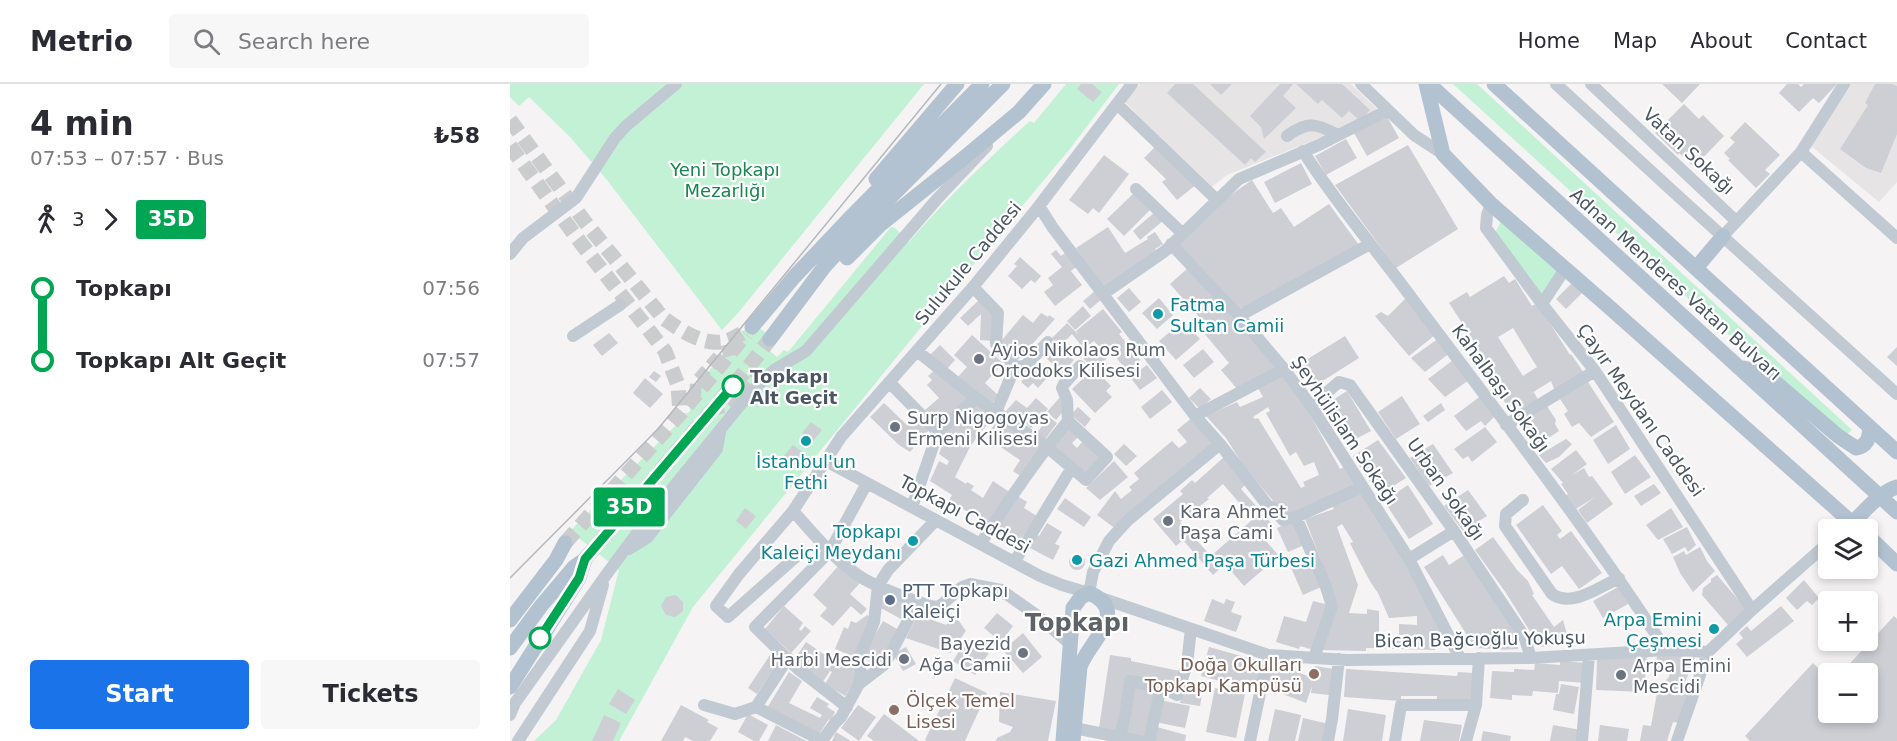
<!DOCTYPE html>
<meta charset="utf-8">
<style>
body{margin:0;font-family:"DejaVu Sans",sans-serif;background:#f7f7f7;color:#2b2b33;height:100vh;display:flex;flex-direction:column;font-size:22px;white-space:nowrap}
*{box-sizing:border-box;margin:0}
p{font-size:20px;color:#7c7c81}
.icon{flex:none;width:33px;height:33px;fill:none;stroke:currentColor;stroke-width:2;stroke-linecap:round;stroke-linejoin:round}
.map{position:relative;flex:1;overflow:hidden}
.sheet{display:flex;flex-direction:column;background:#fff;width:510px}
.sheet>*{flex:none}
.badge{padding:0 12px;border-radius:4px;font-size:21px;line-height:39px}
.tools{position:absolute;left:1308px;top:435px;display:grid;gap:12px}
.tools a{display:grid;place-items:center;width:60px;height:60px;border-radius:6px;background:#fff;box-shadow:0 3px 9px #0003;font-size:30px}
.map>.badge{position:absolute;translate:-50% -50%;box-shadow:0 0 0 3px #fff}
.legs{display:flex;align-items:center;gap:9px;height:66px;padding:0 30px;font-size:20px}
.legs p{margin-inline-start:auto}
.headline{display:flex;align-items:center;justify-content:space-between;height:102px;padding:0 30px}
h1{font-size:33px;font-weight:800;line-height:45px}
.cta{display:flex;gap:12px;margin-top:auto;padding:12px 30px}
.cta a{flex:1;height:69px;border-radius:6px;background:#1a73e8;color:#fff;font-size:24px;font-weight:800;line-height:69px;text-align:center}
.cta a+a{background:#f7f7f7;color:#2b2b33}
ul{padding:0 30px;list-style:none}
li{display:flex;align-items:center;gap:21px;height:72px;font-size:22px}
li i{display:grid;place-items:center;width:9px;height:100%;margin:0 8px;background:currentColor}
li i::after{content:'';width:15px;height:15px;margin:-8px;border:4px solid;border-radius:50%;background:#fff}
li p{margin-inline-start:auto}
li:first-child i{background:linear-gradient(#0000 50%,currentColor 0)}
li:last-child i{background:linear-gradient(currentColor 50%,#0000 0)}
header{display:flex;align-items:center;gap:36px;box-sizing:border-box;height:84px;padding:0 30px;background:#fff;border-bottom:2px solid #e1e1e2}
header strong{font-size:28px}
nav{display:flex;gap:33px;margin-inline-start:auto;font-size:21px}
.search{width:420px;height:54px;background:#f7f7f7;display:flex;align-items:center;gap:15px;box-sizing:border-box;padding:0 21px;border-radius:6px;color:#7c7c81;font-size:22px}
main{display:flex;flex:1;min-height:0}
.map>svg:first-child{display:block}
</style>
<header>
<strong>Metrio</strong>
<div class="search"><svg class="icon" aria-label="search" viewBox="0 0 24 24"><circle cx="10" cy="10" r="6"/><path d="M15 15l6 6"/></svg>Search here</div>
<nav><a>Home</a><a>Map</a><a>About</a><a>Contact</a></nav>
</header>
<main>
<section class="sheet">
<div class="headline"><div><h1>4 min</h1><p>07:53 – 07:57 · Bus</p></div><b>₺58</b></div>
<div class="legs"><svg class="icon" aria-label="walk" viewBox="0 0 24 24"><circle cx="13" cy="4" r="2"/><path d="M13 8l-2 6 4 7M11 14l-3 7M7 12l3-4h3l4 4"/></svg>3<svg class="icon" aria-label="forward" viewBox="0 0 24 24"><path d="M9 5l7 7-7 7"/></svg><b class="badge" style="background:#00a651;color:#fff">35D</b></div>
<ul>
<li><i style="color:#00a651"></i><b>Topkapı</b><p>07:56</p></li>
<li><i style="color:#00a651"></i><b>Topkapı Alt Geçit</b><p>07:57</p></li>
</ul>
<div class="cta"><a>Start</a><a>Tickets</a></div>
</section>
<div class="map">
<svg width="1387" height="657" viewBox="0 0 1387 657">
<rect width="100%" height="100%" fill="#f5f3f3"/>
<path fill="#e6e4e5" d="M630,0h211l26,25 -22,15 -128,51 -18,14 -84,-87z
M1339,0h48v98l-18,20 -68,-56z"/>
<path fill="#c3f1d5" d="M0,0h414l-186,229 -16,17 -115,-150 -37,-43 -41,-40 -10,9 -9,-9z
M556,0h53l-50,66 -151,181 -225,276 -74,134h-85l22,-21 45,-80 18,-70 -49,-39 120,-120v-18l61,-71 15,11 -7,9 18,15 7,-7 4,2 103,-125 4,1 14,14c37,-43 79,-83 121,-121l4,2z
M943,0h24l375,346 -7,6 -133,-116z
M991,137l57,49 -15,25 -48,-62z"/>
<path fill="#cdcfd5" fill-rule="evenodd" d="M571,0h11l10,8 -9,10 -16,-13z
M665,0h18l73,68 -11,10 -4,-4 -6,7 -78,-72z
M700,0h22l-11,11z
M770,0h13l-10,12 13,12 -32,31 -3,-12 -11,-11z
M786,0h46l28,26 -10,11 -11,-10 -7,7 -20,-18 -4,4z
M1152,0h38l-18,19z
M1277,0h11l3,3 3,-3h33l-18,19 -6,-5 -14,14 -20,-19z
M1365,0h17l5,2v48l-16,39 -15,-5 -26,-19 28,-44 -3,-2z
M1174,20l15,15 4,-4 21,21 -30,31 -15,-14 -1,2 -23,-22z
M875,29l14,25 -32,18 -14,-25z
M1235,38l35,33 -15,15 5,4 -14,14 -28,-28 2,-1 -6,-6 11,-11 -5,-4z
M836,55l11,19 -31,17 -11,-19z
M648,60l39,40 -20,16 -15,-18 4,-3 -22,-21z
M898,61l50,84 -62,39 -61,-83z
M594,71l25,19 -30,39 -6,-5 -5,6 -19,-14z
M791,79l11,21 -37,19 -11,-21z
M742,96l21,33 8,-5 13,19 35,-23 30,41 -114,62 -10,2 -58,-62 41,-43z
M624,109l17,16 -27,27 -17,-17z
M646,127l8,9 -24,20 -7,-9z
M598,143l17,26 23,-14 -1,-2 8,-5 8,12 -8,5 2,4 -54,36 -27,-41z
M546,166l5,6 4,-3 11,14 -5,4 11,14 -27,21 -11,-14 9,-7 -5,-7 14,-11 -11,-13z
M510,173l21,19 -6,7 -4,-3 -9,9 -14,-13 9,-10 -3,-2z
M679,183l89,103 -40,20 -17,-20 8,-7 -26,-31 5,-5 -38,-43z
M994,192l5,7 6,-4 17,27 5,-3 33,52 1,-1 13,19 -29,18 -4,-10 -24,15 7,-4 5,10 -24,15 -17,-25 -30,-38 11,-5 -30,-46 18,-11 3,5zM1003,244l24,39 -14,9 -25,-39z
M1062,199l10,10 -16,16 -10,-10z
M619,204l12,14 -12,10 -12,-14z
M585,207l7,8 -12,10 -7,-8z
M649,214l14,17 -16,14 -15,-16z
M896,214l29,37 -26,21 -34,-40 6,-4 7,4z
M469,216l14,15 -1,26 -12,-1 1,-26 -13,12 -8,-8z
M573,222l8,10 -16,14 -8,-9z
M593,225l19,23 -3,2 21,26 -13,11 -21,-26 -5,4 -7,-8 -10,8 -12,-15 -12,12 -8,-8 15,-15 11,11 -2,-3z
M531,229l7,4 1,-2 6,4 -38,42 -16,-20 22,-26 10,8z
M674,236l16,19 -24,21 -17,-19z
M99,249l9,10 -16,13 -9,-11z
M462,251l31,28 -18,20 14,13 -10,10 -32,-28 10,-11 -13,-12z
M835,252l14,22 -46,29 -15,-22z
M929,254l12,14 -26,20 -14,-14z
M430,261l15,15 -10,11 -15,-16z
M548,262l16,14 -12,13 -16,-15z
M587,263l10,11 -3,3 3,3 -9,8 13,14 -5,5 6,6 -17,16 -23,-24 21,-20 -10,-11z
M1387,263v19l-10,-9z
M693,265l11,13 -20,16 -11,-13z
M943,276l16,20 -24,17 -17,-18z
M529,278l12,11 -13,15 -5,-5 -5,5 -7,-6z
M637,281l10,13 -17,12 -10,-13z
M427,284l34,33 -30,27 -16,-18 14,-12 -12,-13 5,-5 -4,-4z
M144,287l7,5 -5,6 -7,-5z
M777,290l53,95 4,-2 11,17 -26,14 -42,19 -42,-49 -19,-30 -20,-22 31,-14 3,5 23,-10 -5,-9zM758,323l2,4 -4,2 24,43 6,-4 8,14 10,-4 5,13 -16,7 2,4 -4,2 -43,-70 -3,1 -2,-2z
M135,294l18,16 -13,14 -17,-15z
M1078,298l26,40 -23,15 -12,-14 -7,4 -8,-13 4,-3 -8,-12z
M690,304l11,11 -11,10 -11,-11z
M652,306l10,12 -22,17 -9,-12z
M837,307l24,40 -25,13 -26,-36z
M972,311l15,19 -12,12 -4,-5 -15,10 -12,-15z
M551,312l4,13 -9,11 -9,-8z
M892,312l18,28 -24,15 -18,-27z
M526,314l12,11 -17,19 -12,-11 -4,4 -10,-9 11,-12 11,8z
M465,316l19,16 -23,29 -16,32 11,7 1,-2 7,4 -3,4 12,8 10,-17 18,12 -21,33 -41,-26 3,-5 -22,-14 9,-20 8,4 2,-4 -10,-7 10,-27z
M374,319l22,21 7,-7 16,13 -19,22 -11,-7 -29,-28z
M931,319l4,7 -17,12 -5,-6z
M1037,322l9,14 -1,4 4,7 -24,16 -17,-23z
M568,323l13,12 -6,8 -14,-12z
M490,332l47,31 -24,31 -10,-7 7,-11 -34,-23z
M539,333l8,6 -13,18 -9,-6z
M683,333l21,27 -98,85 -19,-14 18,-24 6,8 11,-9 -3,-3 10,-8 -5,-6 38,-32 7,7 8,-6 -10,-12z
M301,338l11,8 -9,11 -11,-8z
M1106,341l14,24 -22,15 -15,-24z
M975,343l12,15 -25,20 -4,-6 -5,3 -9,-10z
M558,344l10,9 -6,6 5,5 7,-8 20,17 -18,20 -36,-29z
M1056,355l6,5 -13,13 -13,6 -7,-8z
M868,356l28,38 -27,17 -26,-39z
M614,360l13,12 -11,10 -12,-12z
M923,360l20,29 -24,13 -19,-28z
M283,361l11,8 -10,13 -11,-9z
M1066,366l11,14 -15,11 12,-7 5,9 3,-1 21,28 -26,19 -9,-13 17,-13 -19,12 -10,-14 2,-1 -7,-10 2,-1 -12,-14z
M1125,371l16,22 -26,17 -14,-22z
M714,373l23,26 -6,6 31,35 -12,10 19,22 -35,30 -19,-22 -12,11 -30,-35 -7,6 -23,-27 30,-25 -3,-3 12,-11 3,3zM713,400l30,35 -42,37 -31,-34 29,-23 -2,-1z
M604,377l14,16 -28,23 -14,-12z
M1144,400l7,9 -20,13 -7,-10z
M898,401l25,39 -24,15 -25,-38z
M850,405l32,51 60,107h-17v3l-69,-2v3l-45,-1 14,-37 -14,-53 -16,-41 29,-10 -2,-4zM832,440l11,18 -3,1 7,14 14,26 7,10 11,25 28,-2v9l-18,-1v15l-20,-1v-27l-12,-2v5l-18,-1 9,-28 -21,-58z
M958,406l19,26 -24,15 -19,-25z
M504,410l13,8 -3,6 13,8 -17,24 -26,-16z
M555,414l26,19 -7,10 -27,-18z
M1033,421l19,26 -5,4 3,4 11,-8 31,42 -23,16 -17,-23 -11,8 -35,-49z
M235,424l11,8 -10,13 -10,-8z
M1161,424l12,19 -25,13 -12,-15z
M783,437l11,24 -16,7 -11,-24z
M537,439l15,9 -7,12 5,2 -7,14 -23,-12 7,-13 2,1z
M1177,443l9,18 -8,7 -3,-5 -13,7 -9,-15z
M983,453l24,33 11,11 6,13 -2,1 22,32 9,-7 7,25 -32,2 -2,-6 -30,-48 -31,-43z
M1190,463l7,14 8,10 -22,21 -13,-19 -7,-16 11,-6 2,4z
M956,470l51,79 1,16 -22,1v-1l-21,-1 -51,-81 19,-12 6,10z
M559 478a8 8 0 1 1 16 0a8 8 0 1 1-16 0Z
M797,471l14,32 -18,8 -14,-32z
M329,481l21,18 -10,11 17,15 -6,6 -10,-9 -18,20 -13,-10 7,-8 -14,-13z
M1207,491l29,34 -18,16 -26,-30 1,-7 8,-6v-3z
M1294,496l15,18 -7,7 -5,-4 -10,9 -11,-12z
M1108,503l10,17 -25,14 -10,-17z
M377,508l22,13 -8,14 -22,-12z
M166,511l7,7v9l-8,6 -9,-2 -5,-9 5,-9z
M702,515l12,5 2,-5 9,3 -4,10 11,4 -6,16 -32,-11z
M803,517l16,4 -15,45 -14,-4 -1,3 -23,-7 8,-26 22,6z
M274,522l19,17 -4,6 2,2 4,-5 6,5 -20,22 -26,-24z
M1271,522l13,15 -47,36 -11,-13 7,-6 -4,-5 8,-7 4,5z
M487,529l16,13 -12,16 -17,-14z
M444,530l12,17 -16,22 -44,-15 12,-23 28,10z
M357,531l4,3 -16,39 -20,-8 9,-22 4,2 3,-8 5,2z
M1384,532l3,3v122h-147l-5,-5 68,-73 15,15v34h40v-38h-28z
M373,537l16,9 -21,36 -16,-9z
M513,549l19,24 -19,16 -20,-23z
M456,555l23,14 -14,22 -22,-14z
M296,558l22,15 -4,13 1,-2 5,3 -8,12 -28,-23z
M396,563l10,17 -13,7 -10,-17z
M699,563l54,15 -8,28 -54,-14z
M1169,567l16,7 -12,29 -7,-3 15,7 -12,32 -6,-1 -6,19h-27l3,-16 8,1 6,-33 5,1 5,-16 1,1 4,-11h-16l1,-14z
M324,569l23,14 1,9 -13,20 -20,-12 7,-12 -7,-4z
M260,571l9,7 -22,32 -9,-6z
M600,571l21,3v3l49,10 -4,17 -49,-10 -8,53 -20,-3z
M1137,571l-3,37 -48,-2 1,-31z
M1050,577l26,2 -1,20 -26,-2 -1,12 -25,-2 -1,5 -20,-1v5l-22,-2 2,-27 22,1v-3l20,1 1,-7 25,2z
M761,578l42,16 2,-12 19,3 -5,26 -18,-2 1,-7 -6,17 -44,-17z
M836,585l111,7 1,-4 16,1 -2,30 -35,-3v-4h-36v5l-57,-4z
M279,588l13,9 -13,22 31,15 2,-3 -12,-7 7,-11 12,7 -2,3 8,5 -5,9 -1,-2 -11,17 -51,-28z
M445,594l32,15 -22,48h-38l-2,-1z
M674,597l20,3 -4,22 -20,-3z
M1051,600l18,3 -5,27 -21,-4 3,-16h3z
M624,601l22,4 -10,50 -22,-5z
M705,604l30,6 -9,44 -30,-6z
M108,605l17,11 -9,14 -17,-10z
M490,608l56,9 -8,40h-52l1,-3 13,-6 3,-5 -14,-5z
M649,616l31,6 -5,22 -30,-6z
M171,621l28,15 -2,2 11,6 -8,13h-17l-8,-4 -2,4h-22z
M348,621l18,12 -17,24 -18,-13z
M765,625l26,6 -6,26h-27z
M838,625l38,6 -4,26h-39z
M238,630l20,11 -9,16h-5l-16,-9z
M374,630l35,27h-45l-7,-5z
M94,631l17,8 -8,18h-21z
M793,634l26,6 -4,17h-27z
M914,636l38,5 -3,16h-39z
M266,641l19,10 11,6h-38z
M1043,641l28,5 -2,11h-29z
M1090,641l29,4 -2,12h-29z
M647,643l29,8 -1,6h-31z
M973,647l28,5 -1,5h-29z
M326,648l15,9h-19z"/>
<g fill="none" stroke-linecap="round" stroke-linejoin="round">
<path stroke="#caccce" stroke-width="12" stroke-dasharray="12 6" stroke-linecap="butt" d="M185,312l1,-14 26,-30 12,-3
M202,326l17,-4 26,-29 1,-20"/>
<path stroke="#caccce" stroke-width="15" stroke-dasharray="15 8" stroke-linecap="butt" d="M0,36l75,102 78,96c17,12 41,29 63,23 10,-3 18,-9 26,-14
M0,62l67,92 88,113 13,34 2,29
M55,459l115,-129 66,-80
M75,475l162,-190 23,-30"/>
<path stroke="#c1cad2" stroke-width="12" d="M851,0l53,51 29,19
M1046,0l122,112 219,198
M1081,0l144,136
M607,20l100,96
M777,52c21,-15 29,-13 51,-1
M793,67c32,51 72,97 108,146 87,116 176,231 255,353
M1291,68l96,86
M626,105l46,44
M981,120l-4,11 -1,13 56,76 53,67 157,239
M529,122l14,22 142,188 25,28 48,62 4,1 11,13 13,-3 66,-30
M1213,152l78,-84 43,-68
M661,160l68,72 45,53 27,37 98,153 51,99
M0,170l13,-16 53,-40 39,-60 11,-12 50,-42
M463,203l25,26 -2,31 19,23 -19,45
M593,210l62,-43 74,-72 80,-34 69,-35
M1032,220l23,-35
M729,232l131,-72
M63,252l47,-31
M407,267l59,47 71,49 39,33 21,-23 -39,-36c-32,39 -60,80 -87,122
M505,283l10,-1 23,-24
M379,298l49,50
M801,322l28,-24 11,3 104,146 70,105 7,22
M685,332l89,-47
M558,337l-1,-21 -5,-12 2,-4 16,-18
M996,341l89,-54
M316,377l214,115 22,9 27,8 4,-21 16,-31 19,-21 92,-76
M1013,416l-17,14 -1,12 47,68c20,14 47,-7 67,-16
M402,423l26,-75 38,-34
M283,427c20,22 45,53 71,68 21,12 46,20 69,28l7,-1 22,-19 8,-3 31,6 38,27 31,27
M786,433l29,67 7,22 -18,52
M119,465l18,-11 70,-89 3,-17
M289,470l-71,63 -12,-11 23,-32 54,-63 48,-74 132,-150 66,-81 93,-122
M899,475l45,-28
M505,477l56,-92
M591,514l167,57 79,5 184,-2 135,-8 42,2 44,-42 76,-67
M349,600l26,-20 33,-62
M194,621l31,9 21,-7 32,-49
M246,623l67,34
M337,623l-49,-38 -43,-42 75,-76 37,-68
M0,631l5,-12 91,-128 43,-58 101,-124 24,-23 32,-19 131,-152 50,-53
M564,644l65,13
M610,654l6,-28 4,-29 31,6 16,8 10,-31 4,-35
M8,657l72,-110 13,-46
M312,657l13,-18 6,-6 18,-33 2,-11 -2,-15 15,-36 4,-36 10,-16 48,-50
M639,657l12,-54
M740,657l18,-86
M818,657l4,-22 7,-60
M885,657l6,-36h75
M956,657l10,-36 3,-47
M1072,657l7,-86
M1167,657l31,-89"/>
<path stroke="#b3c2d1" stroke-width="15" d="M916,0l17,70 48,50 117,102 252,224
M919,0l468,428
M984,0l403,368
M366,95l81,-95
M337,174l33,-33 85,-68 54,-45 25,-28
M1186,184l27,-32
M242,243l42,-50 57,-60 131,-133
M260,255l54,-72 36,-39 143,-144
M1228,283l20,4 11,6 69,59 18,12c11,-2 13,-9 14,-20
M1343,438c12,-11 27,-30 44,-35
M1358,452l29,28
M0,536l46,-60 9,-17
M0,564l31,-42 33,-39 7,-5
M0,603l69,-109 6,-19
M553,657l10,-133 8,-11 8,-4c43,18 -1,49 -9,74l-7,74"/>
<path stroke="#b5b8bd" stroke-width="1.5" d="M0,494l148,-149 283,-345"/>
</g>
<g fill="none" stroke-linecap="round" stroke-linejoin="round">
<defs>
<path id="line-1" d="M30,554l39,-60 6,-19 148,-173"/>
</defs>
<use href="#line-1" stroke="#fff" stroke-width="14"/>
<use href="#line-1" stroke="#00a651" stroke-width="9"/>
</g>
<g fill="#0f9aa8" stroke="#fff" stroke-width="2">
<circle cx="648" cy="230" r="6"/>
<circle cx="296" cy="357" r="6"/>
<circle cx="403" cy="457" r="6"/>
<circle cx="567" cy="476" r="6"/>
<circle cx="1204" cy="545" r="6"/>
</g>
<g fill="#6b7280" stroke="#fff" stroke-width="2">
<circle cx="469" cy="275" r="6"/>
<circle cx="385" cy="343" r="6"/>
<circle cx="658" cy="437" r="6"/>
<circle cx="513" cy="569" r="6"/>
<circle cx="394" cy="575" r="6"/>
<circle cx="1111" cy="591" r="6"/>
</g>
<g fill="#fff" stroke="#00a651" stroke-width="3">
<circle cx="223" cy="302" r="10"/>
<circle cx="30" cy="554" r="10"/>
</g>
<circle fill="#5c6f8a" stroke="#fff" stroke-width="2" cx="380" cy="516" r="6"/>
<g fill="#8d6e63" stroke="#fff" stroke-width="2">
<circle cx="804" cy="590" r="6"/>
<circle cx="384" cy="626" r="6"/>
</g>
<g text-anchor="middle" dominant-baseline="central" stroke-width="4.5" stroke-linejoin="round" paint-order="stroke">
<g font-size="18" fill="#4a5661" stroke="#fff">
<text transform="translate(1179 67) rotate(43)">Vatan Sokağı</text>
<text transform="translate(458 179) rotate(-50)">Sulukule Caddesi</text>
<text transform="translate(1166 200) rotate(42)">Adnan Menderes Vatan Bulvarı</text>
<text transform="translate(991 304) rotate(54)">Kahalbaşı Sokağı</text>
<text transform="translate(1131 326) rotate(55)">Çayır Meydanı Caddesi</text>
<text transform="translate(835 346) rotate(56)">Şeyhülislam Sokağı</text>
<text transform="translate(936 405) rotate(55)">Urban Sokağı</text>
<text transform="translate(455 430) rotate(28)">Topkapı Caddesi</text>
<text transform="translate(970 555) rotate(-1)">Bican Bağcıoğlu Yokuşu</text>
</g>
<g font-size="18" fill="#17864f" stroke="#fff">
<text x="215" y="85">Yeni Topkapı<tspan x="215" dy="21">Mezarlığı</tspan></text>
</g>
<g font-size="18" fill="#0d838f" stroke="#fff" text-anchor="start">
<text x="660" y="220">Fatma<tspan x="660" dy="21">Sultan Camii</tspan></text>
<text x="296" y="377" text-anchor="middle">İstanbul'un<tspan x="296" dy="21">Fethi</tspan></text>
<text x="391" y="447" text-anchor="end">Topkapı<tspan x="391" dy="21">Kaleiçi Meydanı</tspan></text>
<text x="579" y="476">Gazi Ahmed Paşa Türbesi</text>
<text x="1192" y="535" text-anchor="end">Arpa Emini<tspan x="1192" dy="21">Çeşmesi</tspan></text>
</g>
<g font-size="18" fill="#5b616d" stroke="#fff" text-anchor="start">
<text x="481" y="265">Ayios Nikolaos Rum<tspan x="481" dy="21">Ortodoks Kilisesi</tspan></text>
<text x="397" y="333">Surp Nigogoyas<tspan x="397" dy="21">Ermeni Kilisesi</tspan></text>
<text x="670" y="427">Kara Ahmet<tspan x="670" dy="21">Paşa Cami</tspan></text>
<text x="501" y="559" text-anchor="end">Bayezid<tspan x="501" dy="21">Ağa Camii</tspan></text>
<text x="382" y="575" text-anchor="end">Harbi Mescidi</text>
<text x="1123" y="581">Arpa Emini<tspan x="1123" dy="21">Mescidi</tspan></text>
</g>
<g font-size="18" font-weight="bold" fill="#4a5661" stroke="#fff" text-anchor="start">
<text x="240" y="292">Topkapı<tspan x="240" dy="21">Alt Geçit</tspan></text>
</g>
<g font-size="18" fill="#4e5e75" stroke="#fff" text-anchor="start">
<text x="392" y="506">PTT Topkapı<tspan x="392" dy="21">Kaleiçi</tspan></text>
</g>
<g font-size="18" fill="#785e54" stroke="#fff" text-anchor="end">
<text x="792" y="580">Doğa Okulları<tspan x="792" dy="21">Topkapı Kampüsü</tspan></text>
<text x="396" y="616" text-anchor="start">Ölçek Temel<tspan x="396" dy="21">Lisesi</tspan></text>
</g>
<g font-size="24" font-weight="bold" fill="#5f6368" stroke="#fff">
<text x="567" y="539">Topkapı</text>
</g>
</g>
</svg>
<div class="tools">
<a><svg class="icon" aria-label="layers" viewBox="0 0 24 24"><path d="M12 4l9 5-9 5-9-5zM3 14l9 5 9-5"/></svg></a>
<a>+</a>
<a>−</a>
</div>
<b class="badge" style="left:119px;top:423px;background:#00a651;color:#fff">35D</b>
</div>
</main>
